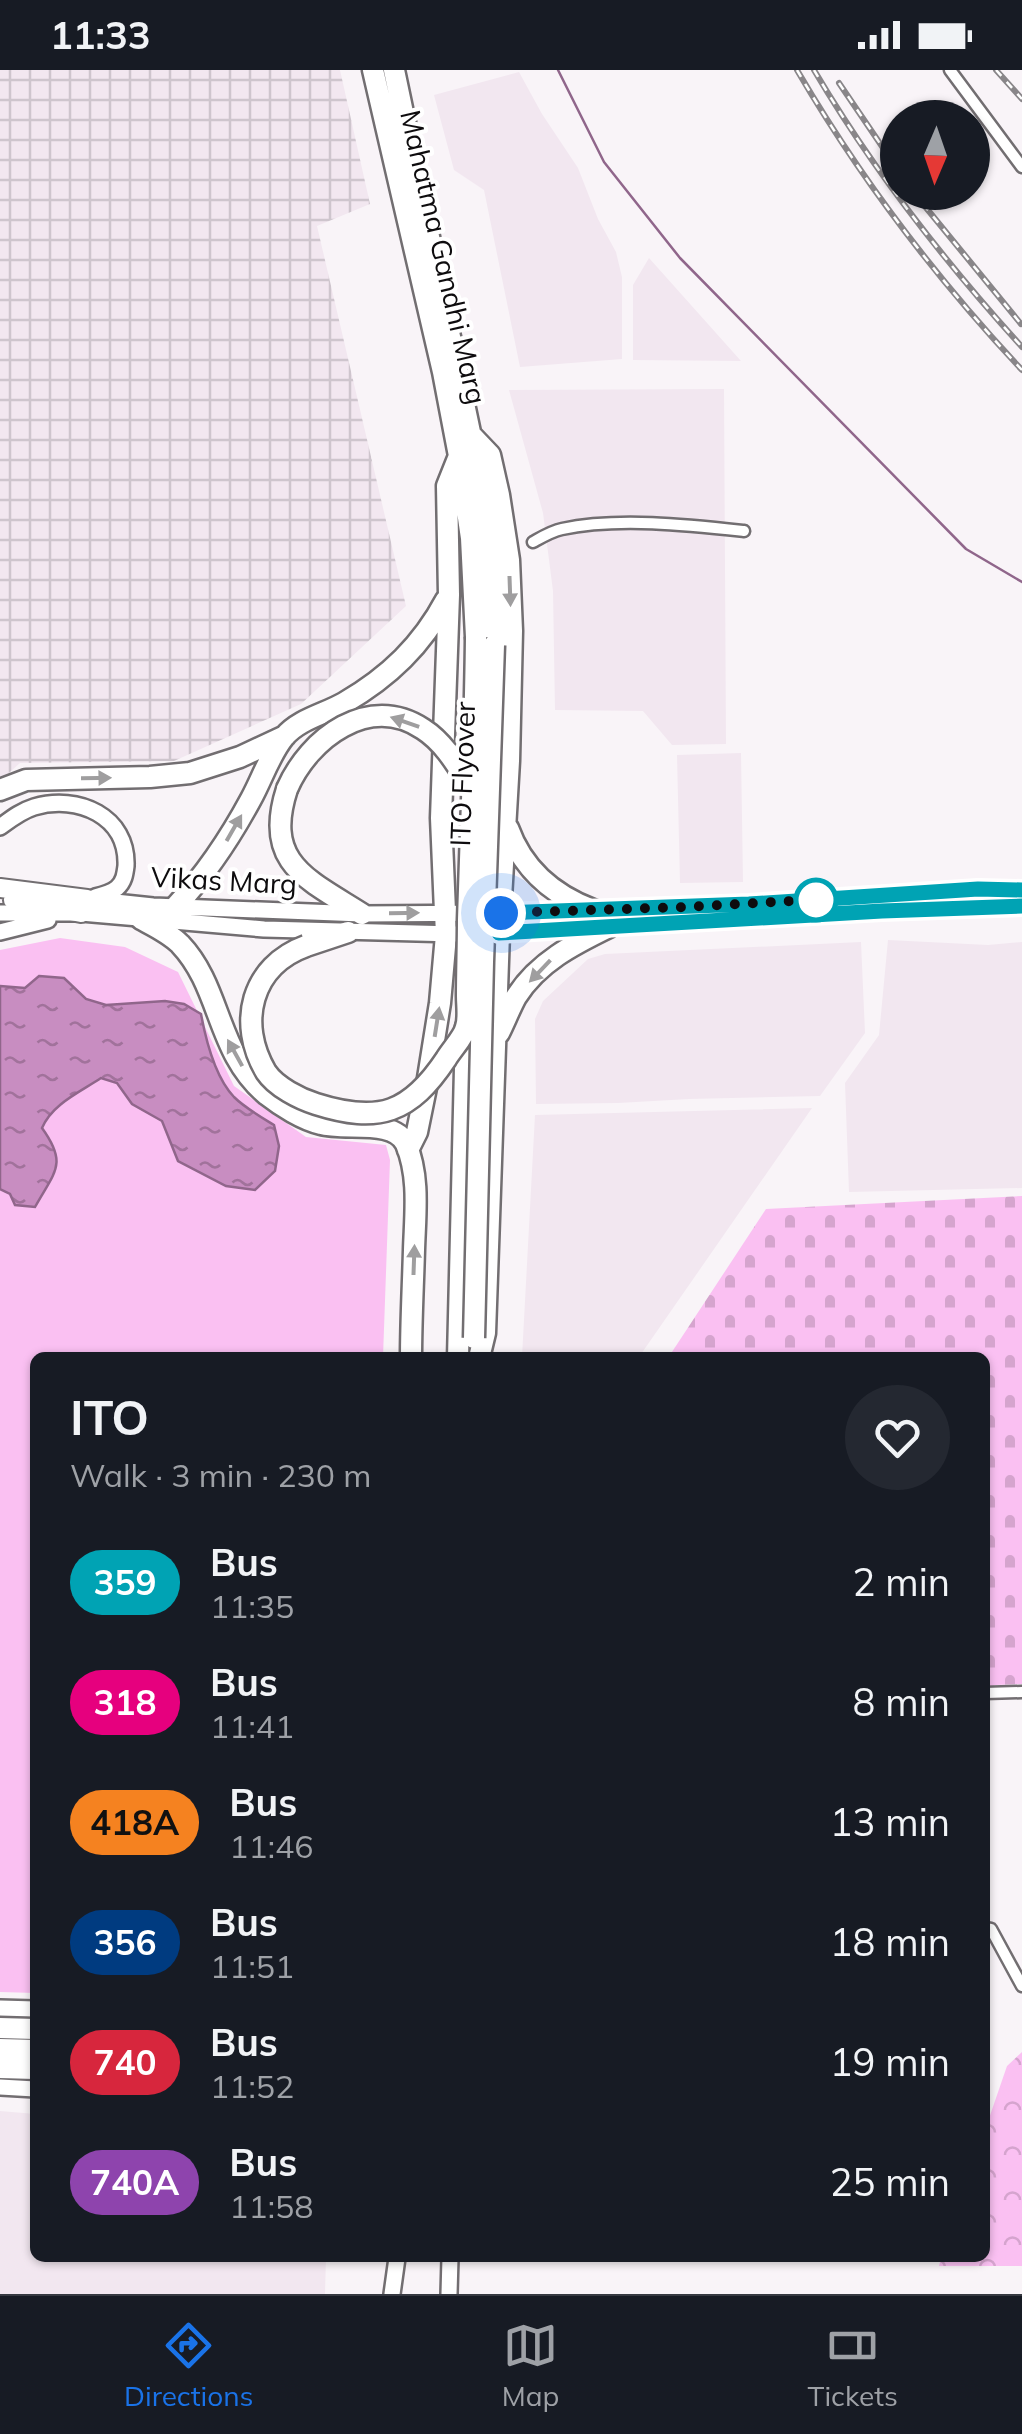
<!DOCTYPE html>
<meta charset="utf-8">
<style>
body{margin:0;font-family:Mulish,sans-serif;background:#242831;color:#f1f3f6;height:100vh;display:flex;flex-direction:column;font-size:38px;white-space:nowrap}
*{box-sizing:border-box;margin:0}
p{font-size:32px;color:#9ea1a6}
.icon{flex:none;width:55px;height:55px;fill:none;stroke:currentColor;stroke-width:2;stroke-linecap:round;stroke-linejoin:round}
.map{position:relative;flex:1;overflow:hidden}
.drawer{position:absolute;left:30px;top:1282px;width:960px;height:910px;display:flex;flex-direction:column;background:#171b24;border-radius:15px;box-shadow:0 2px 8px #0004}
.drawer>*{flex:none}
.badge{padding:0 20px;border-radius:32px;font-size:35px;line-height:65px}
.needle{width:65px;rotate:182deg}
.tools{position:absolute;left:880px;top:30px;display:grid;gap:20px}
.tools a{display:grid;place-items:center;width:110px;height:110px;border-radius:50%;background:#171b24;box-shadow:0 2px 8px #0004;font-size:50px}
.you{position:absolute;width:50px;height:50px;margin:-25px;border:8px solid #fff;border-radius:50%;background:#1a73e8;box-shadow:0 0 0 15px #1a73e833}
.map>.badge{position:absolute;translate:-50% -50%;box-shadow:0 0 0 5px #fff}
.round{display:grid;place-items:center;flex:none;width:105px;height:105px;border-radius:52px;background:#242831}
.headline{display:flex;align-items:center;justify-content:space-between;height:170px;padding:0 40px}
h1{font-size:48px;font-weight:700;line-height:75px}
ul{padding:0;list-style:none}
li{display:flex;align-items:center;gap:30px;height:120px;padding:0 40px}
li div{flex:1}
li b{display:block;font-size:38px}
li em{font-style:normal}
li .badge{min-width:110px;font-weight:700;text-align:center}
.status{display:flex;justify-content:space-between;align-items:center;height:70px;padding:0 50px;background:#171b24;direction:ltr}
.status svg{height:28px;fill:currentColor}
.tab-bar{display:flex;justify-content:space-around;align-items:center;height:140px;border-top:2px solid #363941;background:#171b24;font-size:28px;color:#9ea1a6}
.tab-bar a{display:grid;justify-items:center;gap:5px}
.tab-bar .on{color:#1a73e8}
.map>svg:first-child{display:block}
</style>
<div class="status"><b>11:33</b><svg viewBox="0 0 49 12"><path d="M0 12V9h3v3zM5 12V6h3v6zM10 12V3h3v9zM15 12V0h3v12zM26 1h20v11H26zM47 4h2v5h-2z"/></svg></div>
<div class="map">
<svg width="1022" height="2224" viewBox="0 0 1022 2224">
<defs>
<pattern id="industrial-grid" width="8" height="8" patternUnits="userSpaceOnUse" patternTransform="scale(2.5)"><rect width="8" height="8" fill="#f2e7f0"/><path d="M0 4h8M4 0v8" fill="none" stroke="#cec5cd"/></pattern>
<pattern id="cemetery-stones" width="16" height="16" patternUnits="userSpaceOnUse" patternTransform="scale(2.5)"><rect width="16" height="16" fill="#fac0f2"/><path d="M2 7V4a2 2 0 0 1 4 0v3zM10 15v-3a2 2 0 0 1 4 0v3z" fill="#d5a4ce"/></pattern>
<pattern id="park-crowns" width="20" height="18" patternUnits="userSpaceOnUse" patternTransform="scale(2.5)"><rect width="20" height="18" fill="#fac0f2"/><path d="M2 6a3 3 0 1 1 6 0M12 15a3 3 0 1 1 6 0" fill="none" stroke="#d5a4ce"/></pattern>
<pattern id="water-ripples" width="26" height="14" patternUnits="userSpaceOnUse" patternTransform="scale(2.5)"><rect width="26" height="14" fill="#c88dc1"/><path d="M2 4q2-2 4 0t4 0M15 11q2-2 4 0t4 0" fill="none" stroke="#a1729b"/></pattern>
</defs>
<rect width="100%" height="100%" fill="#f9f4f8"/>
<path fill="#f2e7f0" d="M519,2l23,42 36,54 20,51 18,33 6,25v82l-102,8 -36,-177 -30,-20 -20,-75z
M649,188l92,103 -108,-1v-75z
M724,319l2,355 -54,1 -29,-34 -88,-1 -2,-119 -10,-78 -34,-123z
M741,683l2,129 -63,1 -3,-128z
M888,870l100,5 34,-3v246l-173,4 -4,-109 34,-48z
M861,872l4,91 -45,63 -131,3 -71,4 -82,1 -1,-85 8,-18 45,-42 17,-5z
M812,1038l-173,249h-117l13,-242z
M0,2041l35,3v144h291l-1,36h-325z"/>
<path fill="url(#industrial-grid)" d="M0,0h340l30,134 -53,22 89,380 -105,98 -127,57 -154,2 -20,18z"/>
<path fill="url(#cemetery-stones)" d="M1022,1126v488l-27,1 -10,5v-332h-317l98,-149z"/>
<path fill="url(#park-crowns)" d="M1022,1982v214h-83l2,-8h44v-128l22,-64z"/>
<path fill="#fac0f2" d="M60,868l65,9 53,25 56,114 72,51 80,8 4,15 -7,197 -348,1v635l-35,-1v-1042z"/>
<path fill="url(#water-ripples)" stroke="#90668b" stroke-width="2.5" d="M39,906l25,2 22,21 20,6 59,-4 19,3 17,10c5,27 14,63 33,83 11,11 27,20 40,28l5,21 -4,25 -20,19 -29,-4 -48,-25 -16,-40 -30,-17 -15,-21 -16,-5c-21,14 -49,26 -59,50 26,36 13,43 -7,79l-20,-2 -5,-11 -10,-5v-203l25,2z"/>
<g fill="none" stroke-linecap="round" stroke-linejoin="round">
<path stroke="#90668b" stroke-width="2.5" d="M558,0l46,92 76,96 286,291 56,33"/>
<defs>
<path id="street" d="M950,0l72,97
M533,472c9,-5 19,-11 29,-13 55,-12 127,-4 182,2
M985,1623l37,-1
M985,1858l6,1 31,57"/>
<path id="secondary" d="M0,757c11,-8 21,-16 34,-20 44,-13 94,9 92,59 -1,8 -2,16 -9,22 -6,5 -14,7 -22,9
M87,829l66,7 209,8 139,-1 248,-9 230,-15 43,1
M0,843h81l183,16 191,5
M0,862l48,-12
M488,863l394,-22 140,-5
M0,1938l35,1
M0,2017l35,2
M392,2224l5,-36
M449,2224l1,-36"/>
<path id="primary" d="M0,818l87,11
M13,830l68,13"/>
<path id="highway" d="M373,0l70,302 16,84 12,82 5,99
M394,0l81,386 14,82 5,107
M470,364l20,21 9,40 10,65 3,71 -3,130 -10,172 -14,400 -6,25
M287,719c-24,74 20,90 75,125
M0,720l26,-10 124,-3 40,-4 50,-16 45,-21
M508,758c15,42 45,67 85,82
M176,836c31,-33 54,-68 75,-107 11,-20 19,-45 33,-62 15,-18 41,-23 60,-34 45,-26 78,-58 102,-103
M141,849c13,7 28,14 39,25 42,44 36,109 87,151 14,11 36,25 54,29 24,7 73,-6 85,20 14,33 9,71 8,106 -1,36 -3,72 -3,108
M306,876l42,-14
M499,963c6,-12 11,-25 17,-36 22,-35 58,-53 93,-70
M408,1080l9,-18 11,-54 12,-75 6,-68 -5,-117 8,-223 -2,-109 12,-30
M458,1288l8,-331
M0,1958l35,1
M0,1979l35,1
M0,1998l35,1"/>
</defs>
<use href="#street" stroke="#726e71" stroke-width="15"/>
<use href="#secondary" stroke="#726e71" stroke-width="20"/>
<use href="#primary" stroke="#726e71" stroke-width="22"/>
<use href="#highway" stroke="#726e71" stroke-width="25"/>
<use href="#street" stroke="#fff" stroke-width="10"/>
<use href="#secondary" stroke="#fff" stroke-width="15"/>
<use href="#primary" stroke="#fff" stroke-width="18"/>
<use href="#highway" stroke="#fff" stroke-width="20"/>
<defs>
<path id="rail" d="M797,0c63,108 139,208 225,300
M814,0c59,100 130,191 208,277
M996,0l26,29
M839,13l59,87
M923,134l98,120"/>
</defs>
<use href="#rail" stroke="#898689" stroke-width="6"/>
<use href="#rail" stroke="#fff" stroke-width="2.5" stroke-dasharray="8" stroke-linecap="butt"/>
<defs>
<path id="highway-bridge" d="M287,719c22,-51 82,-96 136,-60 22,14 35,38 49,60
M306,876c-55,20 -69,77 -40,126 10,15 34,27 50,32 63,20 94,9 130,-45 6,-10 18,-22 20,-32 3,-9 1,-22 1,-31 0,-25 1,-51 1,-76 3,-95 7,-189 8,-283
M474,1268l9,-376 11,-317"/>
</defs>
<use href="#highway-bridge" stroke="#726e71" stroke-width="25" stroke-linecap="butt"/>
<use href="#highway-bridge" stroke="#fff" stroke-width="20"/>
</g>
<defs><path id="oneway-solid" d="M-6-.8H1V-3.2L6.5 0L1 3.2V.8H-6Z" transform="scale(2.5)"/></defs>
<g fill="#9f9e9f">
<use href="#oneway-solid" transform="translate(510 521) rotate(88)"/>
<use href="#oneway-solid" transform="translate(405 652) rotate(-161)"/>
<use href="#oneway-solid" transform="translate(96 708) rotate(-1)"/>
<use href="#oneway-solid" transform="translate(234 758) rotate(-60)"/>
<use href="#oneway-solid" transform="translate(404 843) rotate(-1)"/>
<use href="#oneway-solid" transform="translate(540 901) rotate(134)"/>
<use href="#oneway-solid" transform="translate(437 952) rotate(-81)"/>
<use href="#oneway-solid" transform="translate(235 983) rotate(-119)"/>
<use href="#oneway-solid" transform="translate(414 1190) rotate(-88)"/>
</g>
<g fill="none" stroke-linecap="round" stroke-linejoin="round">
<defs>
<path id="line" d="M1022,820l-44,-1 -229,15 -248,9 -2,20 383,-22 140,-5"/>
</defs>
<use href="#line" stroke="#fff" stroke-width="22"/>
<use href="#line" stroke="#00a3b4" stroke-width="15"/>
<path stroke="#0e0c0e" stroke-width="10" stroke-dasharray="0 18" d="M501,843l185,-6 140,-8 -10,1"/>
</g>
<circle fill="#fff" stroke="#00a3b4" stroke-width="5" cx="816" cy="830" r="20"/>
<g text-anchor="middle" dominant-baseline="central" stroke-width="8" stroke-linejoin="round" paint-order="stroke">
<g font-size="28" fill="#0e0c0e" stroke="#fff">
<text transform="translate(444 187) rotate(77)">Mahatma Gandhi Marg</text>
<text transform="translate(462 704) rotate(-88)">ITO Flyover</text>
<text transform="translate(224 810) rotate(3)">Vikas Marg</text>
</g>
</g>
</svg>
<div class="tools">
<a><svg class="needle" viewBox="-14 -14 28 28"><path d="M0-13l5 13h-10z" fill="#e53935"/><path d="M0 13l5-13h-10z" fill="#9ea1a6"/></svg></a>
</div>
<div class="you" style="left:501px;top:843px"></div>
<section class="drawer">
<div class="headline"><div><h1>ITO</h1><p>Walk · 3 min · 230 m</p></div><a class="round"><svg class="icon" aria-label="heart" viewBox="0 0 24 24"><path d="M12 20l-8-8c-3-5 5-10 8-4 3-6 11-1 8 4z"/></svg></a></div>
<ul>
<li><span class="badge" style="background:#00a3b4;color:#fff">359</span><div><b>Bus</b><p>11:35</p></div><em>2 min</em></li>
<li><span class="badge" style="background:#e6007e;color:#fff">318</span><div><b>Bus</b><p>11:41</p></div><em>8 min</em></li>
<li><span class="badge" style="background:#f58220;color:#111">418A</span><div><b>Bus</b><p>11:46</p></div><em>13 min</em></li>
<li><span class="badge" style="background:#003b80;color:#fff">356</span><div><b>Bus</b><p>11:51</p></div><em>18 min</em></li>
<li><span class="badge" style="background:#d7263d;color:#fff">740</span><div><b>Bus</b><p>11:52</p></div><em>19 min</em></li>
<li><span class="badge" style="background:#8e44ad;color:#fff">740A</span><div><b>Bus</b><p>11:58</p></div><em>25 min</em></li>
</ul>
</section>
</div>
<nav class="tab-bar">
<a class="on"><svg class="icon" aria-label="directions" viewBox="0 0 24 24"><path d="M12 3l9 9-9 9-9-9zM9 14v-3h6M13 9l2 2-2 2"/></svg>Directions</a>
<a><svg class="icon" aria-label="map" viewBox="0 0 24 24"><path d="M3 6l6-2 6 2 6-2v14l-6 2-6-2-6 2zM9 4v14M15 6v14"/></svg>Map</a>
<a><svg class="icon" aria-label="tickets" viewBox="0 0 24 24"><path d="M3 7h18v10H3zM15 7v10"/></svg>Tickets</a>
</nav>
